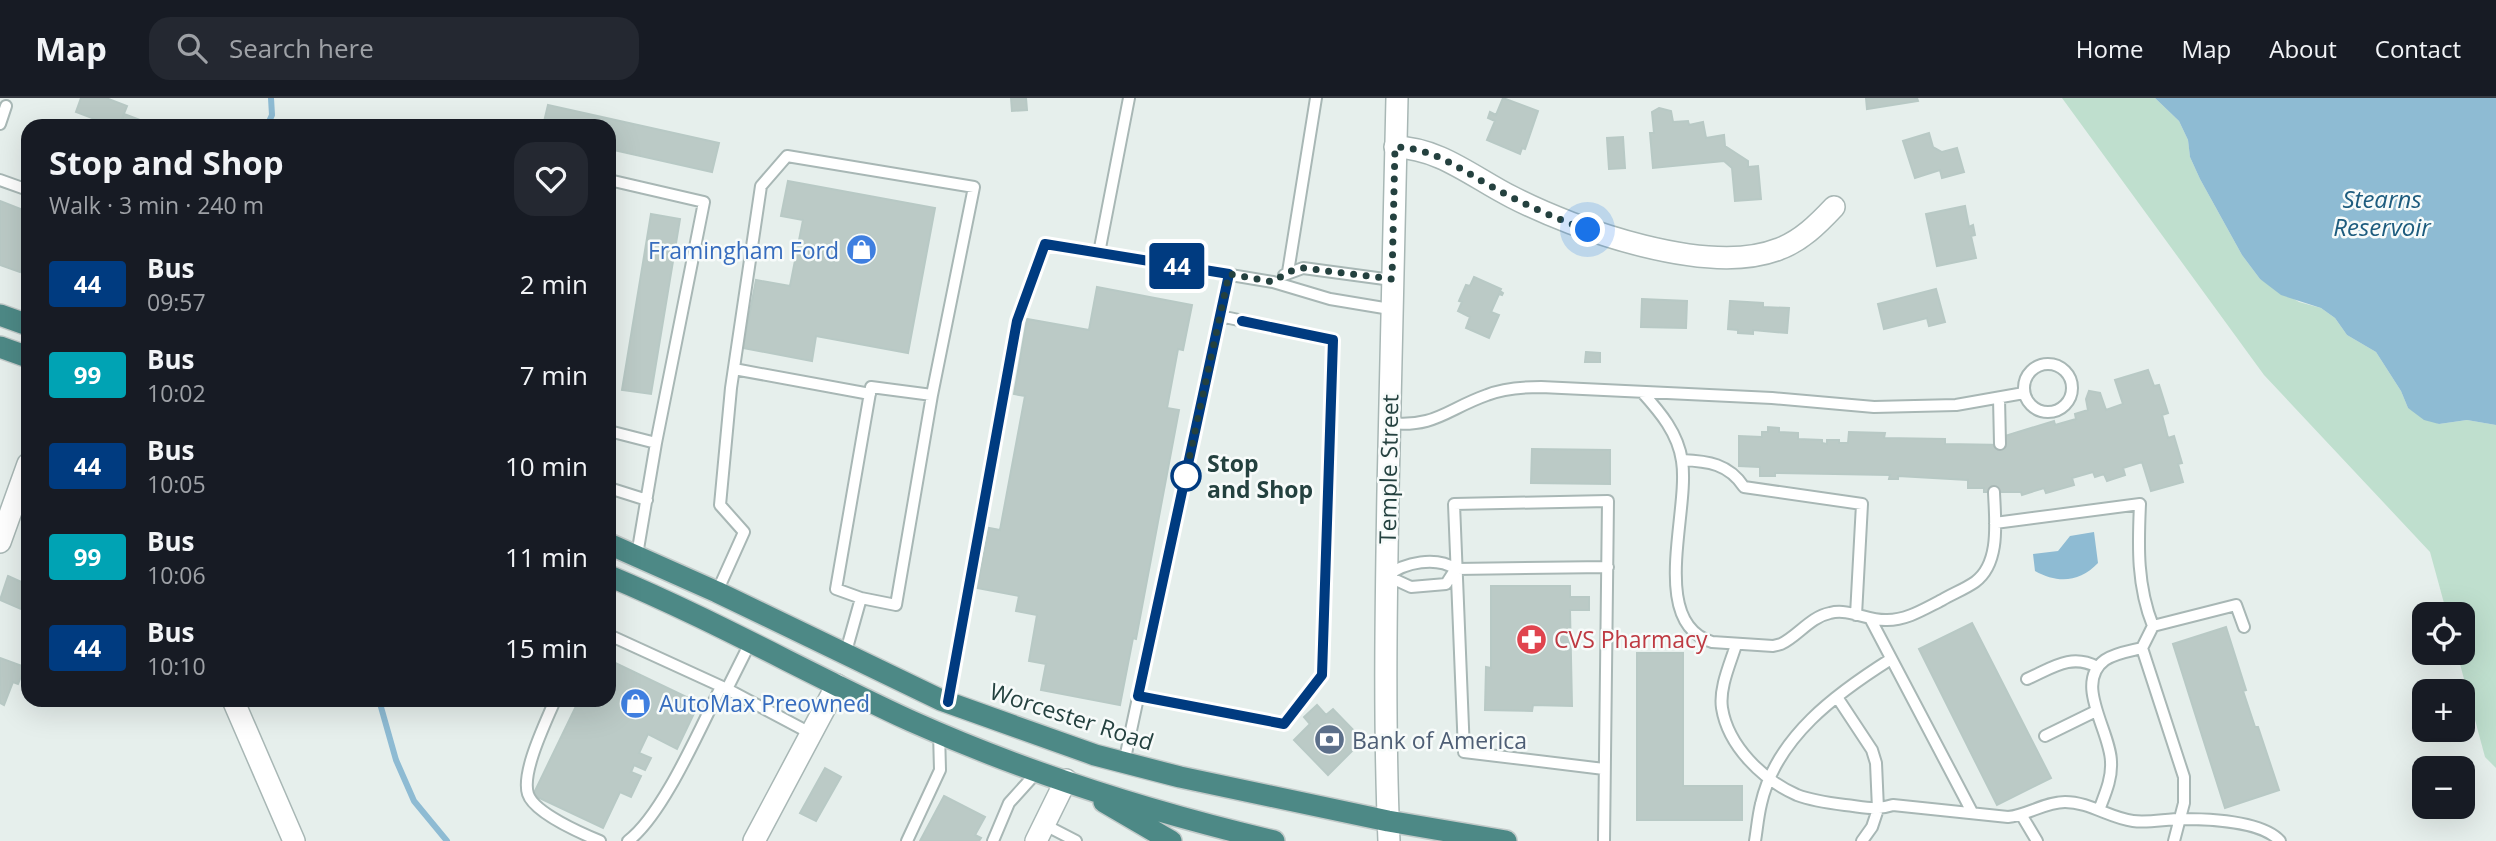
<!DOCTYPE html>
<meta charset="utf-8">
<style>
body{margin:0;font-family:"Open Sans",sans-serif;background:#242831;color:#f1f3f6;height:100vh;display:flex;flex-direction:column;font-size:26px;white-space:nowrap}
*{box-sizing:border-box;margin:0}
p{font-size:23px;color:#9ea1a6}
.icon{flex:none;width:38px;height:38px;fill:none;stroke:currentColor;stroke-width:2;stroke-linecap:round;stroke-linejoin:round}
.map{position:relative;flex:1;overflow:hidden}
.panel{position:absolute;left:21px;top:21px;width:595px;height:588px;display:flex;flex-direction:column;background:#171b24;border-radius:21px;box-shadow:0 7px 28px #0002}
.panel>*{flex:none}
.badge{padding:0 14px;border-radius:5px;font-size:24px;line-height:46px}
.tools{position:absolute;left:2412px;top:504px;display:grid;gap:14px}
.tools a{display:grid;place-items:center;width:63px;height:63px;border-radius:14px;background:#171b24;box-shadow:0 7px 28px #0002;font-size:35px}
.you{position:absolute;width:35px;height:35px;margin:-18px;border:5px solid #fff;border-radius:50%;background:#1a73e8;box-shadow:0 0 0 10px #1a73e833}
.map>.badge{position:absolute;translate:-50% -50%;box-shadow:0 0 0 4px #fff}
.round{display:grid;place-items:center;flex:none;width:74px;height:74px;border-radius:21px;background:#242831}
.headline{display:flex;align-items:center;justify-content:space-between;height:119px;padding:0 28px}
h1{font-size:33px;font-weight:700;line-height:52px}
ul{padding:0;list-style:none}
li{display:flex;align-items:center;gap:21px;height:91px;padding:0 28px}
li div{flex:1}
li b{display:block;font-size:26px}
li em{font-style:normal}
li .badge{min-width:77px;font-weight:700;text-align:center}
header{display:flex;align-items:center;gap:42px;box-sizing:border-box;height:98px;padding:0 35px;background:#171b24;border-bottom:2px solid #363941}
header strong{font-size:33px}
nav{display:flex;gap:38px;margin-inline-start:auto;font-size:24px}
.search{width:490px;height:63px;background:#242831;display:flex;align-items:center;gap:18px;box-sizing:border-box;padding:0 24px;border-radius:21px;color:#9ea1a6;font-size:26px}
.map>svg:first-child{display:block}
</style>
<header>
<strong>Map</strong>
<div class="search"><svg class="icon" aria-label="search" viewBox="0 0 24 24"><circle cx="10" cy="10" r="6"/><path d="M15 15l6 6"/></svg>Search here</div>
<nav><a>Home</a><a>Map</a><a>About</a><a>Contact</a></nav>
</header>
<div class="map">
<svg width="2496" height="743" viewBox="0 0 2496 743">
<rect width="100%" height="100%" fill="#e6efec"/>
<path fill="#bfdfce" d="M2062,0h93l24,23 9,19 2,17 10,22 42,76 18,24 39,23 22,6 14,10 12,17 29,17 25,39 7,17 31,16 28,-4 29,5v343l-11,-11 -28,-104h5v-39h-15l-17,-62 -166,-177z"/>
<path fill="#8ebbd3" d="M2155,0h341v327l-29,-5 -28,4 -15,-4 -16,-12 -7,-17 -25,-39 -29,-17 -12,-17 -14,-10 -40,-13 -21,-16 -18,-24 -42,-76 -10,-22 -2,-17 -9,-19z
M2094,434l4,31c-18,19 -40,21 -63,8l-2,-17 25,-3 12,-15z"/>
<g fill="none" stroke-linecap="round" stroke-linejoin="round">
<path stroke="#8ebbd3" stroke-width="6" d="M267,28l5,-11 -1,-17
M379,602l17,60 18,41 33,40"/>
</g>
<path fill="#bbcac6" stroke="#b8c9c5" stroke-width="2" d="M81,0h25l21,8 -8,20h-6l-37,-14z
M1011,0h15l1,12 -15,1z
M1503,0l35,13 -13,38 -3,-1 -2,6 -33,-14 8,-19 -7,-3 2,-6 6,3z
M1866,0h51l1,3 -51,8z
M548,7l171,38 -7,29 -103,-23v-23h-66z
M1659,10l12,3 2,11 15,-1 1,4 14,-3 3,16 18,-3 1,11 23,15v6l10,-1 3,33 -26,2 -3,-33 -8,-7 -71,7 -3,-35h4l-2,-21z
M124,16l19,7 -2,5h-21z
M1929,35l4,14 9,5 15,-4 7,24 -22,6 -2,-8 -25,8 -12,-37z
M1623,39l2,31 -16,1 -2,-31z
M788,83l147,27 -27,145 -92,-17 -4,25 -69,-13 13,-68 34,6 13,-66 -22,-4z
M0,103l28,11 -2,21 2,36 -5,-2 -3,5 -20,-7z
M1965,108l4,21 4,-2 2,10 -4,1 5,22 -39,8 -11,-52z
M651,116l29,5 -29,175 -29,-4z
M1474,179l27,12 -1,2 3,2 -1,2 -3,-1 -8,18 8,3 -10,23 -23,-10 4,-11 -12,-6 4,-9 -3,-1 7,-16 4,1z
M1097,189l95,18 -9,45 -5,-1 -11,59 12,2 -43,229 -3,-1 -13,67 -79,-15 5,-26 -17,-3 8,-46 -21,-4 3,-15 -42,-8 12,-60 11,2 25,-134 -11,-2 13,-75 62,11z
M1936,191l9,33 -16,4 -2,-8 -43,11 -6,-25z
M1642,201l45,2 -1,27 -45,-1z
M1730,203l33,2v4l26,1 -2,25 -34,-3v4l-15,-1v-3l-10,-1z
M1586,254l14,1v9h-15z
M2148,272l6,16 5,-1 9,28 -6,2 6,23 6,-2 8,27 -4,1 5,18 -32,9 -9,-29 -19,6 2,7 -18,6 -3,-7 -9,3 -2,-5 -21,6 2,7 -28,8 -2,-5 -22,7 -1,-3h-37v-4h-16v-8l-70,-4v3h-9l1,-4 -115,-2v3h-15v-9l-21,-1v-30l23,1v-5h6v-5l11,1v4l19,1v6l24,1v3l5,1v-4h12v3h9l1,-11 36,1 -1,5 61,1v5l60,1v-9l49,-15 1,4 21,-6 -1,-5 13,-4 -2,-11 3,-8 11,2 6,17 17,-6 -8,-24z
M1532,351l78,1v34l-79,-1z
M8,478l20,9v27l-28,-12z
M1491,488h79v11h19v13h-19l2,96 -39,-1 -1,6 -47,-1 1,-43 5,1z
M1972,525l79,155 -54,27 -78,-156z
M2226,529l20,63 -3,1 12,36h3l21,63 -54,18 -52,-164z
M1637,555h46v133h59v34h-105z
M0,560l25,9 -7,17 -5,-2 -9,23 -4,-2z
M609,562l90,43 -22,46 -29,-15 -9,19 12,5 -6,12 -11,-5 -3,7 10,4 -10,21 -11,-5 -17,36 -70,-33 46,-95h30z
M1317,607l9,10 7,-6 30,31 -35,35 -34,-35 16,-16 -6,-7z
M825,670l16,9 -25,44 -16,-8z
M944,698l41,21 -10,18 6,3 -2,3h-59z"/>
<g fill="none" stroke-linecap="round" stroke-linejoin="round">
<defs>
<path id="service" d="M0,26l6,-18
M0,82l28,10
M609,82l95,22 -48,241
M1099,155l30,-155
M1288,174l28,-174
M1284,177l19,-7 89,12
M2024 290a24 24 0 1 1 48 0a24 24 0 1 1-48 0Z
M734,271l136,25
M1642,294c18,20 36,41 40,69 8,50 -34,162 30,181l61,4 8,-2c17,-8 29,-27 49,-31 19,-5 38,8 57,7 20,0 37,-11 55,-20 10,-6 23,-11 33,-18 26,-19 20,-62 19,-90
M1999,300l1,46
M1389,325c46,5 58,-14 98,-28 17,-7 35,-8 54,-8l231,11 102,9 82,-2 68,-12
M609,333l47,12 -19,112
M1682,362c26,1 47,4 62,27l118,17 -6,111
M609,390l38,12
M1995,425l145,-19c-2,43 -3,82 13,122
M1455,472l-9,14 -35,3 -24,-11c18,-14 49,-20 69,-7l152,-2
M717,494l27,-60 -24,-27 11,-117 30,-202 26,-30 187,31 -42,208 -36,210 -35,-7 -16,57
M861,500l-25,-9 35,-202 61,8
M1871,522l101,192
M609,537l118,54
M751,543l-24,48 85,45
M1736,547c-6,19 -17,43 -14,63 6,38 41,72 75,87 16,6 32,8 48,10 19,2 30,6 48,0l115,12c20,-2 37,-15 57,-15 24,0 45,16 68,19 16,2 33,-2 49,-2 27,0 80,2 98,22
M2027,581c25,-11 44,-26 70,-12
M1138,598l146,28 38,-49 11,-335 -113,-24
M1837,599l35,53 4,13 2,46 -6,18 -10,14
M555,602c-9,22 -34,72 -27,94 6,19 55,40 72,47
M948,604l69,-381 28,-77 228,38 57,17 60,10
M2045,638l51,-25
M1124,665l105,-489
M2099,712c6,-16 13,-31 12,-48 0,-30 -38,-79 -6,-102 10,-7 25,-9 37,-12
M2022,718l15,25
M1045,727l31,16
M628,743c35,-26 72,-113 93,-154
M907,743l33,-71 -1,-38
M993,743l16,-38 29,-32
M1604,743l4,-340 -154,3 10,248 140,17
M1755,743c2,-12 3,-25 6,-37 15,-67 76,-111 130,-145
M2174,743l10,-38v-26l-42,-129 11,-22 83,-21 8,22"/>
<path id="minor" d="M1395,49c45,1 79,31 117,50 64,33 197,80 267,52 22,-8 39,-25 55,-42
M0,444l28,-78
M233,602l61,141
M754,743l83,-156
M1036,743l30,-61"/>
<path id="tertiary" d="M1389,743c-5,-117 -3,-234 -1,-350 2,-131 5,-262 9,-393"/>
<path id="trunk" d="M0,217l28,10
M0,249l28,10
M609,446l108,48 224,108 154,55 85,22 208,44 118,20
M609,478c103,43 200,98 302,145 116,52 240,91 363,120
M1104,704l67,39"/>
</defs>
<use href="#service" stroke="#a8b7b5" stroke-width="14"/>
<use href="#minor" stroke="#a8b7b5" stroke-width="24"/>
<use href="#tertiary" stroke="#a8b7b5" stroke-width="24"/>
<use href="#trunk" stroke="#c2cac9" stroke-width="24"/>
<use href="#service" stroke="#fff" stroke-width="10"/>
<use href="#minor" stroke="#fff" stroke-width="21"/>
<use href="#tertiary" stroke="#fff" stroke-width="21"/>
<use href="#trunk" stroke="#4d8986" stroke-width="21"/>
</g>
<g fill="none" stroke-linecap="round" stroke-linejoin="round">
<defs>
<path id="line" d="M948,604l69,-381 28,-77 184,30 -91,422 146,28 38,-49 11,-335 -91,-19"/>
</defs>
<use href="#line" stroke="#fff" stroke-width="16"/>
<use href="#line" stroke="#003b80" stroke-width="10"/>
<path stroke="#24413f" stroke-width="7" stroke-dasharray="0 12.6" d="M1186,378l-1,2 44,-204 44,8 15,-10 15,-4 89,11 3,-132c38,1 63,21 94,38 32,18 65,33 99,45"/>
</g>
<defs>
<symbol id="shop-disc" viewBox="-11 -11 22 22"><circle r="9.5" fill="#3f7fe0" stroke="#f7fbfa"/><path d="M-5-2.5h2.3a2.7 3.5 0 0 1 5.4 0H5L5.5 6h-11ZM-1.5-2.5h3a1.5 2.3 0 0 0-3 0Z" fill="#fff"/></symbol>
<symbol id="pharmacy-disc" viewBox="-11 -11 22 22"><circle r="9.5" fill="#e0444e" stroke="#f7fbfa"/><path d="M-2-6h4v4h4v4h-4v4h-4v-4h-4v-4h4Z" fill="#fff"/></symbol>
<symbol id="bank-disc" viewBox="-11 -11 22 22"><circle r="9.5" fill="#5c6f8a" stroke="#f7fbfa"/><path d="M-6-4H6V4H-6ZM0-2.3a2.3 2.3 0 1 0 0 4.6a2.3 2.3 0 1 0 0-4.6Z" fill="#fff"/></symbol>
</defs>
<g fill-rule="evenodd">
<use href="#shop-disc" x="844" y="134" width="35" height="35"/>
<use href="#pharmacy-disc" x="1514" y="524" width="35" height="35"/>
<use href="#shop-disc" x="618" y="588" width="35" height="35"/>
<use href="#bank-disc" x="1312" y="624" width="35" height="35"/>
</g>
<circle fill="#fff" stroke="#003b80" stroke-width="3.5" cx="1186" cy="378" r="14"/>
<g text-anchor="middle" dominant-baseline="central" stroke-width="5" stroke-linejoin="round" paint-order="stroke">
<g font-size="23" fill="#366cbe" stroke="#f7fbfa" text-anchor="end">
<text x="839" y="152">Framingham Ford</text>
<text x="659" y="605" text-anchor="start">AutoMax Preowned</text>
</g>
<g font-size="23" font-weight="bold" fill="#24413f" stroke="#f7fbfa" text-anchor="start">
<text x="1207" y="365">Stop<tspan x="1207" dy="26">and Shop</tspan></text>
</g>
<g font-size="23" fill="#24413f" stroke="#f7fbfa">
<text transform="translate(1388 371) rotate(-89)">Temple Street</text>
<text transform="translate(1072 618) rotate(18)">Worcester Road</text>
</g>
<g font-size="23" fill="#be3a42" stroke="#f7fbfa" text-anchor="start">
<text x="1554" y="541">CVS Pharmacy</text>
</g>
<g font-size="23" fill="#4e5e75" stroke="#f7fbfa" text-anchor="start">
<text x="1352" y="642">Bank of America</text>
</g>
<g font-size="24" font-style="italic" fill="#1d5c7e" stroke="#f7fbfa">
<text x="2382" y="100">Stearns<tspan x="2382" dy="28">Reservoir</tspan></text>
</g>
</g>
</svg>
<div class="tools">
<a><svg class="icon" aria-label="locate" viewBox="0 0 24 24"><circle cx="12" cy="12" r="6"/><path d="M12 2v4M12 18v4M2 12h4M18 12h4"/></svg></a>
<a>+</a>
<a>−</a>
</div>
<div class="you" style="left:1588px;top:132px"></div>
<b class="badge" style="left:1177px;top:168px;background:#003b80;color:#fff">44</b>
<section class="panel">
<div class="headline"><div><h1>Stop and Shop</h1><p>Walk · 3 min · 240 m</p></div><a class="round"><svg class="icon" aria-label="heart" viewBox="0 0 24 24"><path d="M12 20l-8-8c-3-5 5-10 8-4 3-6 11-1 8 4z"/></svg></a></div>
<ul>
<li><span class="badge" style="background:#003b80;color:#fff">44</span><div><b>Bus</b><p>09:57</p></div><em>2 min</em></li>
<li><span class="badge" style="background:#00a3b4;color:#fff">99</span><div><b>Bus</b><p>10:02</p></div><em>7 min</em></li>
<li><span class="badge" style="background:#003b80;color:#fff">44</span><div><b>Bus</b><p>10:05</p></div><em>10 min</em></li>
<li><span class="badge" style="background:#00a3b4;color:#fff">99</span><div><b>Bus</b><p>10:06</p></div><em>11 min</em></li>
<li><span class="badge" style="background:#003b80;color:#fff">44</span><div><b>Bus</b><p>10:10</p></div><em>15 min</em></li>
</ul>
</section>
</div>
